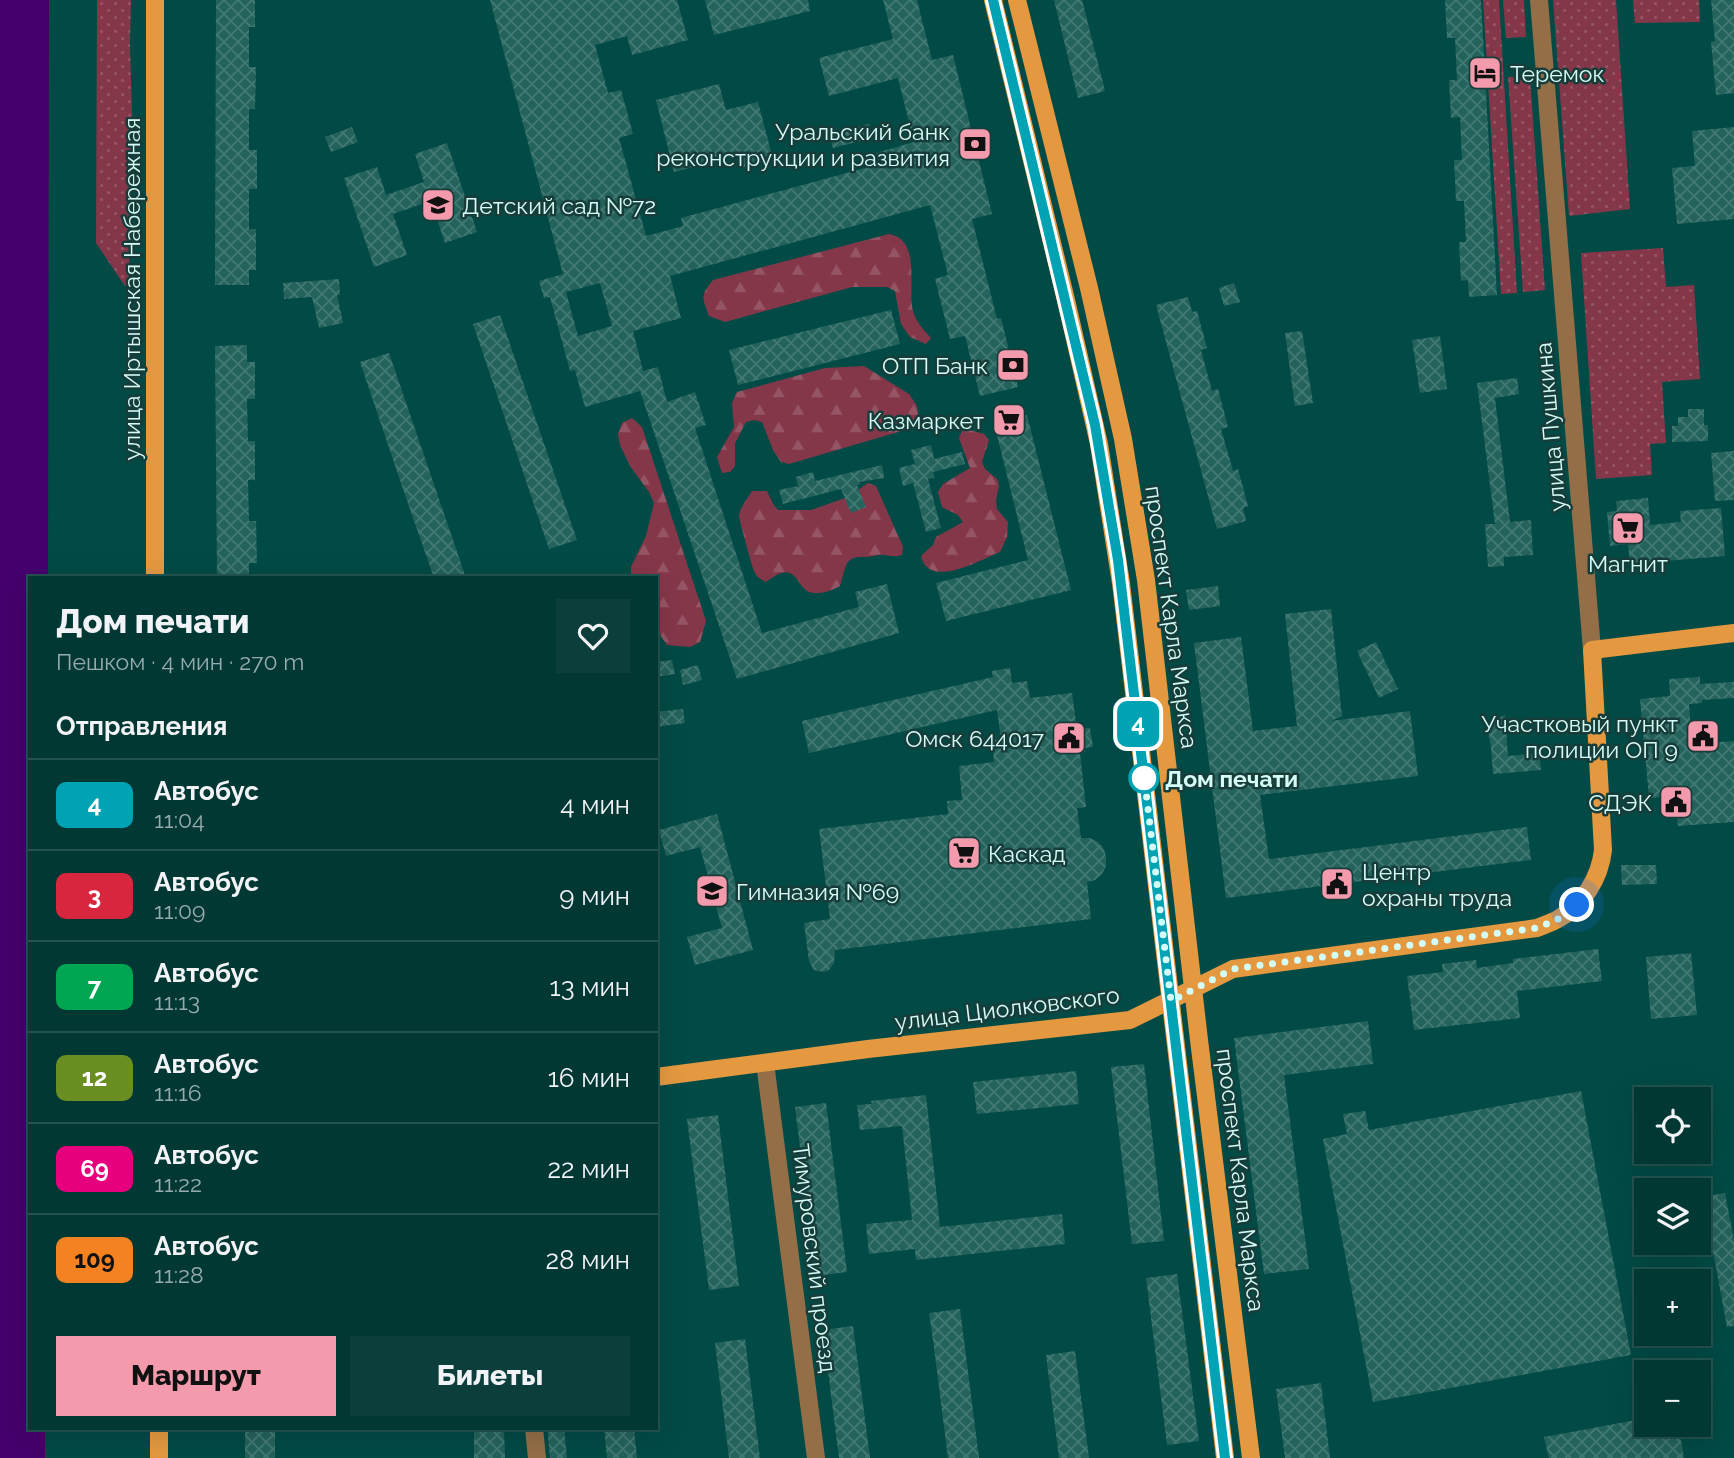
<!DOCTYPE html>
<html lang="ru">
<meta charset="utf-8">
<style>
body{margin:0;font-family:Raleway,sans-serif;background:#0c3f3c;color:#f1f3f6;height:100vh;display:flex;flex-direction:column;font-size:26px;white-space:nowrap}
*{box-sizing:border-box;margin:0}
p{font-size:23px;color:#96acac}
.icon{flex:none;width:38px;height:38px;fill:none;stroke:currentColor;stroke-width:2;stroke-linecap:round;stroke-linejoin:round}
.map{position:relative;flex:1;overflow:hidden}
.details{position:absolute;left:28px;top:576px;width:630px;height:854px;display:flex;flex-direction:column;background:#023834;border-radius:0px;box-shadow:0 7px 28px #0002,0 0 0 2px #23524f}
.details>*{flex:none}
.badge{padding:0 14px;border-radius:10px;font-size:24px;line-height:46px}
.tools{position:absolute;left:1634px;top:1087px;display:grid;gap:14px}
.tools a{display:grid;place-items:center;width:77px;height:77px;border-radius:0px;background:#023834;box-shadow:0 7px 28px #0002,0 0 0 2px #23524f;font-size:35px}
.you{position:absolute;width:35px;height:35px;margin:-18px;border:5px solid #fff;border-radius:50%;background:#1a73e8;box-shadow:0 0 0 10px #1a73e833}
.map>.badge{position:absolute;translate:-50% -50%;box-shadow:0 0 0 4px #fff}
h2{padding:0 28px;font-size:26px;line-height:63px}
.round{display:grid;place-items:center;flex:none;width:74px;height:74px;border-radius:0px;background:#0c3f3c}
.headline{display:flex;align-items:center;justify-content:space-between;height:119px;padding:0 28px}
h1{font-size:33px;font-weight:800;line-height:52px}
.primary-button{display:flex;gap:14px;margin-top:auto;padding:14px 28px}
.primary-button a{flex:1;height:80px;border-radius:0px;background:#f39aac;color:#111;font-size:28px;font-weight:800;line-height:80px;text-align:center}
.primary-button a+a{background:#0c3f3c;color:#f1f3f6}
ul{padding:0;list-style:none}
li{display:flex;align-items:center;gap:21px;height:91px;padding:0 28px;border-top:2px solid #23524f}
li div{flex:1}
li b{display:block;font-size:26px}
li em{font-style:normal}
li .badge{min-width:77px;font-weight:700;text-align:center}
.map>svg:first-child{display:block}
</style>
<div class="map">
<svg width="1734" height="1458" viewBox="0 0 1734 1458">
<defs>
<pattern id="grass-dots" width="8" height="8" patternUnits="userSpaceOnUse" patternTransform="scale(1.75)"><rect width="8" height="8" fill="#85374a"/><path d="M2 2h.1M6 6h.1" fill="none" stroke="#955565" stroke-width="1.8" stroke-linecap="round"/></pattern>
<pattern id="forest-firs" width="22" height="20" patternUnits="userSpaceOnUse" patternTransform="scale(1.75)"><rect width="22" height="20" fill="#85374a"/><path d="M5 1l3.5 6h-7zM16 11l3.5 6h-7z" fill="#955565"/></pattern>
<pattern id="building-cross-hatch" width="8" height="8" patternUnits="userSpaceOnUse" patternTransform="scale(1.75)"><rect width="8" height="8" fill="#24625c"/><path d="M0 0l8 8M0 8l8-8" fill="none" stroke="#437974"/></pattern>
</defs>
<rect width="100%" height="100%" fill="#024a45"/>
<path fill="url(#grass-dots)" d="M97,0h34l-1,45 2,70 -3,170 -4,1 -29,-43z
M1483,0h16l18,293 -16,1z
M1503,0h21l2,37 -20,1z
M1553,0h63l14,209 -61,7z
M1633,0h66l1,22 -65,1z
M1530,76l15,214 -22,2 -15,-215z
M1663,248l3,39 28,-2 6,94 -38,3 4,61 -16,1 2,31 -56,4 -15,-226z"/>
<path fill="url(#forest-firs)" d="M889,234c33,6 18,53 24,77 3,11 10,18 18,27l-5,6 -16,-7 -9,-13 -6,-33 -8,-4h-35l-127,35 -16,-6c-7,-19 -9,-20 4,-36z
M864,366l45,28 8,12 2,16 -14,8 -116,34 -8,-2 -8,-12 -11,-28 -8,-2 -8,2 -11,21v23l-5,6 -8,1 -5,-16 17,-30 -2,-24 5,-11 88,-24z
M632,418l10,9 64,194 -6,21 -10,5 -23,-2 -7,-10h-4v-57l-25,-1v-10l15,-31 8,-33 -5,-11 -19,-26 -10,-21 -2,-11 4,-11z
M969,430l15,4 5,6 -7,22 3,7 12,10 2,6 -3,16 1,8 11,13 -1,15 -7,15c-20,8 -71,38 -79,4l12,-11 3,-8 27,-15 -5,-7 -16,-8 -4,-15 5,-8 27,-16 -11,-30 3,-7z
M868,483l8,3 27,61 -1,8c-8,2 -10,1 -17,0 -6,-1 -12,2 -18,2 -23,-2 -21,10 -27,29 -8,5 -24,10 -33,5 -9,-6 -11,-22 -26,-18 -5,2 -11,6 -15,9 -5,-3 -10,-5 -12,-11 -2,-5 -15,-52 -15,-55 1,-9 9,-18 13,-25h15l6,13 5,6h33l37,-13z"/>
<path fill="#45006c" d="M0,0h49l-1,577 -18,1v850h15v30h-45z"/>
<path fill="url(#building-cross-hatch)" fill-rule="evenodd" d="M216,0h39v27h-6v40h7l-1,42h-6v41h8v39h-8v40h7v41h-7v15h-34z
M490,0h187l11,40 -56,15 -5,-19 -32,9 13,48 13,-3 12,44 -14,4 27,98 37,-10 -2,-8 199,-54 -4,-11 38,-11 -16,-64 -69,18 -10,-38 74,-19 -10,-39h34l15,60 21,-5 39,159 -20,5 25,100 4,-1 17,69 -38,9 -15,-60 -15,3 -15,-60 13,-4 -18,-70 -260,71 11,42 -48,13 10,40 15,-4 9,35 28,-10 11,33 -11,3 67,205 97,-26 -4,-15 32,-8 12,49 -162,46 -97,-288 -55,16 -10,-37 -5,1 -20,-74 -6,1 -5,-17 24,-7zM600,283l12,43 -34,10 -12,-44z
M705,0h103l2,11 -96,24z
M1054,0h28l23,91 -27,7z
M1445,0h36l16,295 -28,2 -1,-17 -7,1 -2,-39h7l-2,-41h-8l-2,-41h8l-2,-43 -9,1 -2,-38h8l-2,-42h-8z
M1711,0h23v93l-18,2 -5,-53 4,-1z
M719,84l7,26 32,-8 15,57 -33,9 -3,-12 -63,16 -18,-72z
M869,124l3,14 -39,10 -4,-15z
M352,127l6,15 -27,10 -6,-15z
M1734,127v92l-57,5 -5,-56 23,-2 -3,-35z
M447,143l30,89 -32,11 -14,-42 -38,13 14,41 -33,12 -30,-89 33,-11 9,28 38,-13 -9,-28z
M339,279l1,16h-3l6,28 -24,5 -7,-31 -28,2 -1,-16z
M1234,283l6,19 -16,4 -5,-18z
M1188,297l4,15 5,-1 10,37 -6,2 11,41 6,-2 10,38 -7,2 12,42 5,-2 10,37 -5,2 3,13 -29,8 -61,-224z
M891,310l9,34 -162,41 -9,-35z
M500,315l77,225 -28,9 -76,-225z
M1302,331l11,72 -18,3 -10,-73z
M1440,336l7,53 -27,4 -8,-53z
M247,345v17h8v37h-8l1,42h7v39h-7l1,41h7l1,42h-8v15h-32l-2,-232z
M389,353l77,225h-32l-31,-89 -43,-127z
M1517,378l2,16 -24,4 15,124 21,-2 2,35 -29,2v9l-16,1 -3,-43h10l-18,-141z
M1688,409h16v16h4v16l-36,1v-16h6v-9h10z
M1027,415l44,175 -125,31 -10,-38 92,-23 -34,-137z
M931,445l3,14 28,-7 3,12 -32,8 2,6 -7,1 13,49 -15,4 -13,-49 -10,3 -4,-18 16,-4 -4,-14z
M1734,451v49l-19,1 -4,-48z
M882,465l2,13 -25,4 1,2 -3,1 9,22 -15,6 -10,-24 -58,15 -4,-14 19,-4 -2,-9 17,-5 2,9z
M1648,498l2,27 31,-3 -1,-11 41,-3 4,48 -95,8 -2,-20 -18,2 -3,-34 10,-1 -1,-10z
M1218,586l2,20 -31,4 -3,-20z
M1331,609l11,107 -11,5 79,-10 8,65 -158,19 9,64 258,-32 4,33 -305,38 -32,-255 47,-6 12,94 44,-5 -12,-112z
M1376,642l22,47 -19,9 -22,-47z
M672,660l3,14 -19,3v-15z
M698,665l4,15 -19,5 -3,-15z
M1010,668l2,15 15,-2 3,17 42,-5 5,36 13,-1 3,19 -8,1v4l-5,1 6,54 -9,1 4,30h9l8,4 6,7 2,8v9l-4,8 -7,6 -8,2 4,37 -256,31 -1,13 -5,7 -5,2 -10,-2 -5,-9 -5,-38 26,-4 -11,-90 129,-15 -1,-13 15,-1 -3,-34 35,-4 -2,-22 9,-1 -4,-29 -188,43 -7,-32 191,-44 -1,-6z
M1700,677v7l34,-2v16l-32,2v3l-13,1 3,40 42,-3v81l-56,4 -3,-30 -26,2 -9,-99 30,-3 -1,-17z
M683,709l2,14 -29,4v-15z
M1505,715l3,41 31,-3 2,17 -48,4 -2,-26 -4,-25z
M717,814l36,136 -58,15 -8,-28 35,-9 -22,-81 -34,9 -7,-26z
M1621,865h35l1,19 -35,1z
M1598,949l4,32 -85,10 3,27 -106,12 -7,-54 36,-4 -1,-8 34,-4 1,8 36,-5v-4z
M1691,953l6,62 -46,4 -5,-62z
M1368,1021l5,43 -89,11 25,194 -45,5 -30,-236z
M1144,1064l20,177 -32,3 -21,-177z
M1076,1071l3,33 -102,10 -4,-32z
M1581,1091l50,264 -258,47 -50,-263 24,-5 -4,-20 22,-3 4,19z
M926,1095l14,132 122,-13 3,30 -149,16 -1,-11 -46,5 -3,-30 46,-4 -10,-94 -42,4 -3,-25 15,-1 -1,-3z
M826,1103l21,169 -31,4 -21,-169z
M718,1115l21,171 -30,4 -22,-171z
M1725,1193l9,48v85l-7,1 -24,-130z
M1177,1274l22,167 -32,4 -21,-167z
M960,1309l19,149h-31l-15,-118 -4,-27z
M853,1326l17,132h-31l-8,-63 -8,-65z
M745,1339l15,119h-31l-14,-115z
M1075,1351l14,107h-30l-13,-103z
M1321,1383l9,75h-45l-9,-69z
M1647,1418v6h31l6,34h-135l-5,-21z
M245,1428h30v30h-30z
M474,1428h30l1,30h-31z
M547,1428h17l3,30h-17z
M604,1428h30l3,30h-30z"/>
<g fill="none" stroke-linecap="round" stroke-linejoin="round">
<path stroke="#936e47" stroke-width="18" d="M1539,0l53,650
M765,1063l51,395
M534,1428l3,30"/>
<path stroke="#e49940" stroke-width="18" d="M155,0v578
M993,0l73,300 33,144 22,139 104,875
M1017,0l72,288 34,151 23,141 53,460 52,418
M656,1077l212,-28 262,-29 103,-51 304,-41c7,-3 14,-5 21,-9 25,-14 42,-41 45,-69l-11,-200 142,-17
M159,1428v30"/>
</g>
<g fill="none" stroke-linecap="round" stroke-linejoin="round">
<defs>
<path id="line" d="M993,0l102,425 23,135 107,898"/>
</defs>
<use href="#line" stroke="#fff" stroke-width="16"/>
<use href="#line" stroke="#00a3b4" stroke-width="10"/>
<path stroke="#d4fdf8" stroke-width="7" stroke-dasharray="0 12.6" d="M1144,778v-3l27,226 62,-32 304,-41 21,-9 19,-14"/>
</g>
<defs>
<symbol id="hotel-square" viewBox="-11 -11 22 22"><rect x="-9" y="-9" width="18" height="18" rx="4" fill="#f39aac" stroke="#183c39"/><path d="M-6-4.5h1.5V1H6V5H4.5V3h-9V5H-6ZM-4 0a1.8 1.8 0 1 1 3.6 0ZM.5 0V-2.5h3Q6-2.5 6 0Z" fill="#111"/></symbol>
<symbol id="bank-square" viewBox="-11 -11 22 22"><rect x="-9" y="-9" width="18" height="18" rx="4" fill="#f39aac" stroke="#183c39"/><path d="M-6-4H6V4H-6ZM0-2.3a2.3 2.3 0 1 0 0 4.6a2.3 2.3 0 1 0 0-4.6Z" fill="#111"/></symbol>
<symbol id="school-square" viewBox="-11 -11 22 22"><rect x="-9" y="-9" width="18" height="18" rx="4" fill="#f39aac" stroke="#183c39"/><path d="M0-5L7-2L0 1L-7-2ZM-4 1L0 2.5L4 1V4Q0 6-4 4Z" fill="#111"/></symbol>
<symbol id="supermarket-square" viewBox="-11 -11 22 22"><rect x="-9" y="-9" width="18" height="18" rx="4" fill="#f39aac" stroke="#183c39"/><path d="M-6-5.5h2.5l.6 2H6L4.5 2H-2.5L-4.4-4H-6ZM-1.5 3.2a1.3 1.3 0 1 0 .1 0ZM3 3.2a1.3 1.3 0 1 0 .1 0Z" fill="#111"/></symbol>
<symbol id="civic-square" viewBox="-11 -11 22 22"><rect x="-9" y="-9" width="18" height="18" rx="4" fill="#f39aac" stroke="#183c39"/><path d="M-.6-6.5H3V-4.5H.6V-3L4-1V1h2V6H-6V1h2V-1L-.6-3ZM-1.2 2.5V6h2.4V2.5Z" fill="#111"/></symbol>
</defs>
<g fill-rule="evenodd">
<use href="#hotel-square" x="1466" y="54" width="38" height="38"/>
<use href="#bank-square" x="956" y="125" width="38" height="38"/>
<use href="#school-square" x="419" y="186" width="38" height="38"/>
<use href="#bank-square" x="994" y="346" width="38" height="38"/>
<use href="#supermarket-square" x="990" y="401" width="38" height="38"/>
<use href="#supermarket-square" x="1609" y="509" width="38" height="38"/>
<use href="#civic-square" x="1684" y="717" width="38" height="38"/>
<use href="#civic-square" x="1050" y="719" width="38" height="38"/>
<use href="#civic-square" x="1657" y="783" width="38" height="38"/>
<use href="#supermarket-square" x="945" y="834" width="38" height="38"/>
<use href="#civic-square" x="1318" y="865" width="38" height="38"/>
<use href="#school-square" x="693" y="872" width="38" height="38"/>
</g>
<circle fill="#fff" stroke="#00a3b4" stroke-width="3.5" cx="1144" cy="778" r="14"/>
<g text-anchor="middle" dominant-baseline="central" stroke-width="5" stroke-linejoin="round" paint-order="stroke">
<g font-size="23" fill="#d4fdf8" stroke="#183c39" text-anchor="end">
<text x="1510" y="73" text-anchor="start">Теремок</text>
<text x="950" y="131">Уральский банк<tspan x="950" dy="26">реконструкции и развития</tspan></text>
<text x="462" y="205" text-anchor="start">Детский сад №72</text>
<text x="988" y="365">ОТП Банк</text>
<text x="984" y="420">Казмаркет</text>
<text x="1628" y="563" text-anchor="middle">Магнит</text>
<text x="1678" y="723">Участковый пункт<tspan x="1678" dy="26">полиции ОП 9</tspan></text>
<text x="1044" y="738">Омск 644017</text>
<text x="1652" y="802">СДЭК</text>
<text x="988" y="853" text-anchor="start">Каскад</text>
<text x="1362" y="871" text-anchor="start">Центр<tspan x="1362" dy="26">охраны труда</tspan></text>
<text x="736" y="891" text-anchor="start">Гимназия №69</text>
</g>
<g font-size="23" fill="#d4fdf8" stroke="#183c39">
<text transform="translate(131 289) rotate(-90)">улица Иртышская Набережная</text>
<text transform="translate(1550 427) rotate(-95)">улица Пушкина</text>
<text transform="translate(1172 617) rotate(82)">проспект Карла Маркса</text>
<text transform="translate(1007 1008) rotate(-7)">улица Циолковского</text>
<text transform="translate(1241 1180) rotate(83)">проспект Карла Маркса</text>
<text transform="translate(815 1258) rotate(83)">Тимуровский проезд</text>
</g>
<g font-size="23" font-weight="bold" fill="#d4fdf8" stroke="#183c39" text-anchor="start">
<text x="1165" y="778">Дом печати</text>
</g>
</g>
</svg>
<div class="tools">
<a><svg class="icon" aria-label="locate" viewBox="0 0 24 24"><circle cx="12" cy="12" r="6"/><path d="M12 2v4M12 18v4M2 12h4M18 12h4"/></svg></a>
<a><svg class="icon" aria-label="layers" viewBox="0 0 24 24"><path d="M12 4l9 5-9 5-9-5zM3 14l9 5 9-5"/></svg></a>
<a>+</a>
<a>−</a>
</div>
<div class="you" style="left:1577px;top:905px"></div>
<b class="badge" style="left:1138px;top:724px;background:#00a3b4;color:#fff">4</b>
<section class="details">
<div class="headline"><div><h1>Дом печати</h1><p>Пешком · 4 мин · 270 m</p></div><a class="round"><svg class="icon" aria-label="heart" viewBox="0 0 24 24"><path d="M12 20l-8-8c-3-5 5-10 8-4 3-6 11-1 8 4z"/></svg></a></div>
<h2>Отправления</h2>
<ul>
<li><span class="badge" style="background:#00a3b4;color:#fff">4</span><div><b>Автобус</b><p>11:04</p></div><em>4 мин</em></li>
<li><span class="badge" style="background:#d7263d;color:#fff">3</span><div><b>Автобус</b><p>11:09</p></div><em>9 мин</em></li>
<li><span class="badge" style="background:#00a651;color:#fff">7</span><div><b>Автобус</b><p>11:13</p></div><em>13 мин</em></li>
<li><span class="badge" style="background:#6b8e23;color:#fff">12</span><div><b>Автобус</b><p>11:16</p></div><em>16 мин</em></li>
<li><span class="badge" style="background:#e6007e;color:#fff">69</span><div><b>Автобус</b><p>11:22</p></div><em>22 мин</em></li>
<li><span class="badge" style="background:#f58220;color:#111">109</span><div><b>Автобус</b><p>11:28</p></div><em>28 мин</em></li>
</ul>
<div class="primary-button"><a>Маршрут</a><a>Билеты</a></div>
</section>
</div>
